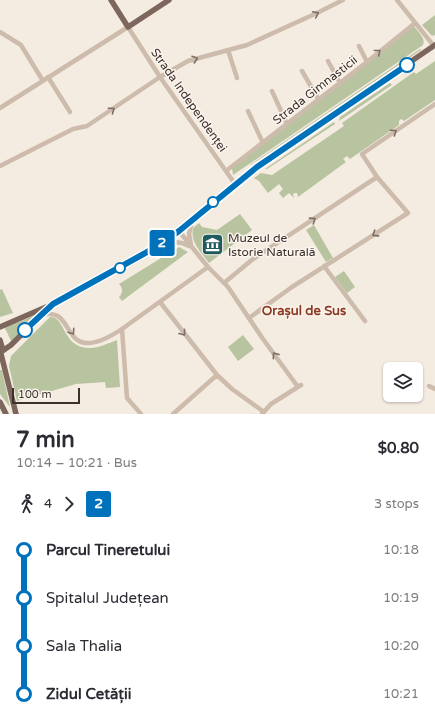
<!DOCTYPE html>
<meta charset="utf-8">
<style>
body{margin:0;font-family:"Varela Round",sans-serif;background:#f7f7f7;color:#2b2b33;height:100vh;display:flex;flex-direction:column;font-size:15px;white-space:nowrap}
*{box-sizing:border-box;margin:0}
p{font-size:13px;color:#7c7c81}
.icon{flex:none;width:22px;height:22px;fill:none;stroke:currentColor;stroke-width:2;stroke-linecap:round;stroke-linejoin:round}
.map{position:relative;height:414px;overflow:hidden}
.panel{display:flex;flex-direction:column;background:#fff;flex:1}
.panel>*{flex:none}
.badge{padding:0 8px;border-radius:3px;font-size:14px;line-height:26px}
.tools{position:absolute;left:383px;top:362px;display:grid;gap:8px}
.tools a{display:grid;place-items:center;width:40px;height:40px;border-radius:6px;background:#fff;box-shadow:0 1px 3px #0004;font-size:20px}
.scale{position:absolute;left:12px;bottom:10px;width:68px;box-sizing:border-box;padding-left:4px;border:2px solid #3b302b;border-top:0;font-size:11px;line-height:14px;white-space:nowrap;color:#3b302b;-webkit-text-stroke:3px #fbf5ee;paint-order:stroke}
.map>.badge{position:absolute;translate:-50% -50%;box-shadow:0 0 0 2px #fff}
.legs{display:flex;align-items:center;gap:6px;height:44px;padding:0 16px;font-size:13px}
.legs p{margin-inline-start:auto}
.head{display:flex;align-items:center;justify-content:space-between;height:68px;padding:0 16px}
h1{font-size:22px;font-weight:700;line-height:30px}
ul{padding:0 16px;list-style:none}
li{display:flex;align-items:center;gap:14px;height:48px;font-size:15px}
li i{display:grid;place-items:center;width:6px;height:100%;margin:0 5px;background:currentColor}
li i::after{content:'';width:10px;height:10px;margin:-5px;border:3px solid;border-radius:50%;background:#fff}
li p{margin-inline-start:auto}
li:first-child i{background:linear-gradient(#0000 50%,currentColor 0)}
li:last-child i{background:linear-gradient(currentColor 50%,#0000 0)}
.map>svg:first-child{display:block}
</style>
<div class="map">
<svg width="435" height="414" viewBox="0 0 435 414">
<rect width="100%" height="100%" fill="#f4ebe1"/>
<path fill="#b8c4a0" fill-rule="evenodd" d="M435,15v20l-3,1 -10,-11z
M414,26c4,6 12,12 9,19l-190,130 -1,-7z
M420,49l1,1 -170,115h-1z
M435,61v39l-31,21 -3,-2 -2,2v4l-49,34 -3,-3 -4,3 3,3 -48,35 -1,-4h-2l-2,1 1,4 -5,-5 -6,5 -4,-5 4,-4 -4,-5 -11,9 -9,-12 -5,-3 7,-5 11,2 72,-49 -2,-3 72,-51 2,2z
M390,83l2,2 -53,36 1,-4z
M334,122l1,2 -68,45h-2z
M240,214l12,16 -43,33c-8,-11 -19,-21 -16,-35l6,-5 3,4 15,3zM212,234l5,5 1,-1 5,10 -10,7 -10,-14z
M314,225l19,33 -7,4 -20,-32z
M179,247l9,5 -66,49 -3,-4c4,-4 4,-9 0,-13z
M344,271l11,16 -8,6 -12,-16z
M2,289l11,24 -13,4v-27z
M34,315l2,1v1l-25,24 -7,-15 18,-5z
M50,317c16,-1 12,33 42,31 9,-1 17,-5 25,-8l3,47 -14,1 -1,-6 -29,2 -59,17 -8,-35 2,-10z
M243,335l11,14 -16,12 -10,-14z
M0,370h2l8,37 -1,-1 -9,-12z"/>
<g fill="none" stroke-linecap="round" stroke-linejoin="round">
<path stroke="#cdbbac" stroke-width="4.5" d="M397,0l37,46
M0,32l21,13 22,36
M359,46l8,16
M228,50l9,28
M328,61l12,22
M302,71l17,29
M48,77l22,35
M272,91l15,33
M0,108l128,-81 32,50 75,107
M248,111l15,32
M0,166l73,-37 14,-3 73,-49 28,-16 59,-16 70,-32 26,-13
M226,171l141,-109 48,-39
M179,231l29,36 20,20 35,52 35,48
M162,245c10,-4 18,-4 27,1
M191,245l-2,-11 3,-13
M324,266l41,55
M224,283l29,-24 124,-82
M160,302l57,73 15,14 32,23
M41,315c22,-5 22,9 33,22 12,14 36,0 48,-8l86,-62
M249,318l43,-31 116,-74 -31,-36 -15,-23 73,-50
M122,329l5,69 14,16
M429,386l6,3
M173,414l44,-39
M262,414l9,-10 30,-19"/>
<path stroke="#7d675c" stroke-width="5.5" d="M111,0l17,27 41,-27
M0,327l53,-23 105,-58 21,-15 74,-61 182,-125
M0,340l2,7 -1,6
M1,352l10,-7 38,-38
M1,354l15,60
M0,402l6,12"/>
</g>
<defs><path id="oneway-chevron" d="M-2-3.5L2.5 0L-2 3.5" fill="none" stroke-width="1.6" stroke-linecap="round" stroke-linejoin="round"/></defs>
<g stroke="#7d6f65">
<use href="#oneway-chevron" transform="translate(316 14) rotate(-26)"/>
<use href="#oneway-chevron" transform="translate(378 52) rotate(-39)"/>
<use href="#oneway-chevron" transform="translate(195 59) rotate(-18)"/>
<use href="#oneway-chevron" transform="translate(112 110) rotate(-35)"/>
<use href="#oneway-chevron" transform="translate(394 132) rotate(-34)"/>
<use href="#oneway-chevron" transform="translate(313 220) rotate(-33)"/>
<use href="#oneway-chevron" transform="translate(375 234) rotate(147)"/>
<use href="#oneway-chevron" transform="translate(72 332) rotate(56)"/>
<use href="#oneway-chevron" transform="translate(183 333) rotate(52)"/>
<use href="#oneway-chevron" transform="translate(275 355) rotate(-126)"/>
</g>
<g fill="none" stroke-linecap="round" stroke-linejoin="round">
<defs>
<path id="line-1" d="M25,330l28,-26 105,-58 21,-15 78,-64 150,-102"/>
</defs>
<use href="#line-1" stroke="#fff" stroke-width="9"/>
<use href="#line-1" stroke="#0072bc" stroke-width="6"/>
</g>
<defs>
<symbol id="museum-square" viewBox="-11 -11 22 22"><rect x="-9" y="-9" width="18" height="18" rx="4" fill="#1f5a5e" stroke="#fbf5ee"/><path d="M0-6L6-3V-2H-6V-3ZM-5-1h2V3h-2ZM-1-1h2V3h-2ZM3-1h2V3H3ZM-6 4H6V6H-6Z" fill="#fff"/></symbol>
</defs>
<g fill-rule="evenodd">
<use href="#museum-square" x="200" y="232" width="25" height="25"/>
</g>
<g fill="#fff" stroke="#0072bc" stroke-width="2">
<circle cx="407" cy="65" r="7"/>
<circle cx="213" cy="202" r="5"/>
<circle cx="120" cy="268" r="5"/>
<circle cx="25" cy="330" r="7"/>
</g>
<g text-anchor="middle" dominant-baseline="central" stroke-width="3" stroke-linejoin="round" paint-order="stroke">
<g font-size="12" fill="#3b302b" stroke="#fbf5ee">
<text transform="translate(315 90) rotate(-38)">Strada Gimnasticii</text>
<text transform="translate(189 100) rotate(55)">Strada Independenței</text>
</g>
<g font-size="12" fill="#3b302b" stroke="#fbf5ee" text-anchor="start">
<text x="228" y="238">Muzeul de<tspan x="228" dy="14">Istorie Naturală</tspan></text>
</g>
<g font-size="13" font-weight="bold" fill="#8c3b22" stroke="#fbf5ee">
<text x="304" y="311">Orașul de Sus</text>
</g>
</g>
</svg>
<div class="tools">
<a><svg class="icon" aria-label="layers" viewBox="0 0 24 24"><path d="M12 4l9 5-9 5-9-5zM3 14l9 5 9-5"/></svg></a>
</div>
<div class="scale">100 m</div>
<b class="badge" style="left:162px;top:243px;background:#0072bc;color:#fff">2</b>
</div>
<section class="panel">
<div class="head"><div><h1>7 min</h1><p>10:14 – 10:21 · Bus</p></div><b>$0.80</b></div>
<div class="legs"><svg class="icon" aria-label="walk" viewBox="0 0 24 24"><circle cx="13" cy="4" r="2"/><path d="M13 8l-2 6 4 7M11 14l-3 7M7 12l3-4h3l4 4"/></svg>4<svg class="icon" aria-label="forward" viewBox="0 0 24 24"><path d="M9 5l7 7-7 7"/></svg><b class="badge" style="background:#0072bc;color:#fff">2</b><p>3 stops</p></div>
<ul>
<li><i style="color:#0072bc"></i><b>Parcul Tineretului</b><p>10:18</p></li>
<li><i style="color:#0072bc"></i><span>Spitalul Județean</span><p>10:19</p></li>
<li><i style="color:#0072bc"></i><span>Sala Thalia</span><p>10:20</p></li>
<li><i style="color:#0072bc"></i><b>Zidul Cetății</b><p>10:21</p></li>
</ul>
</section>
